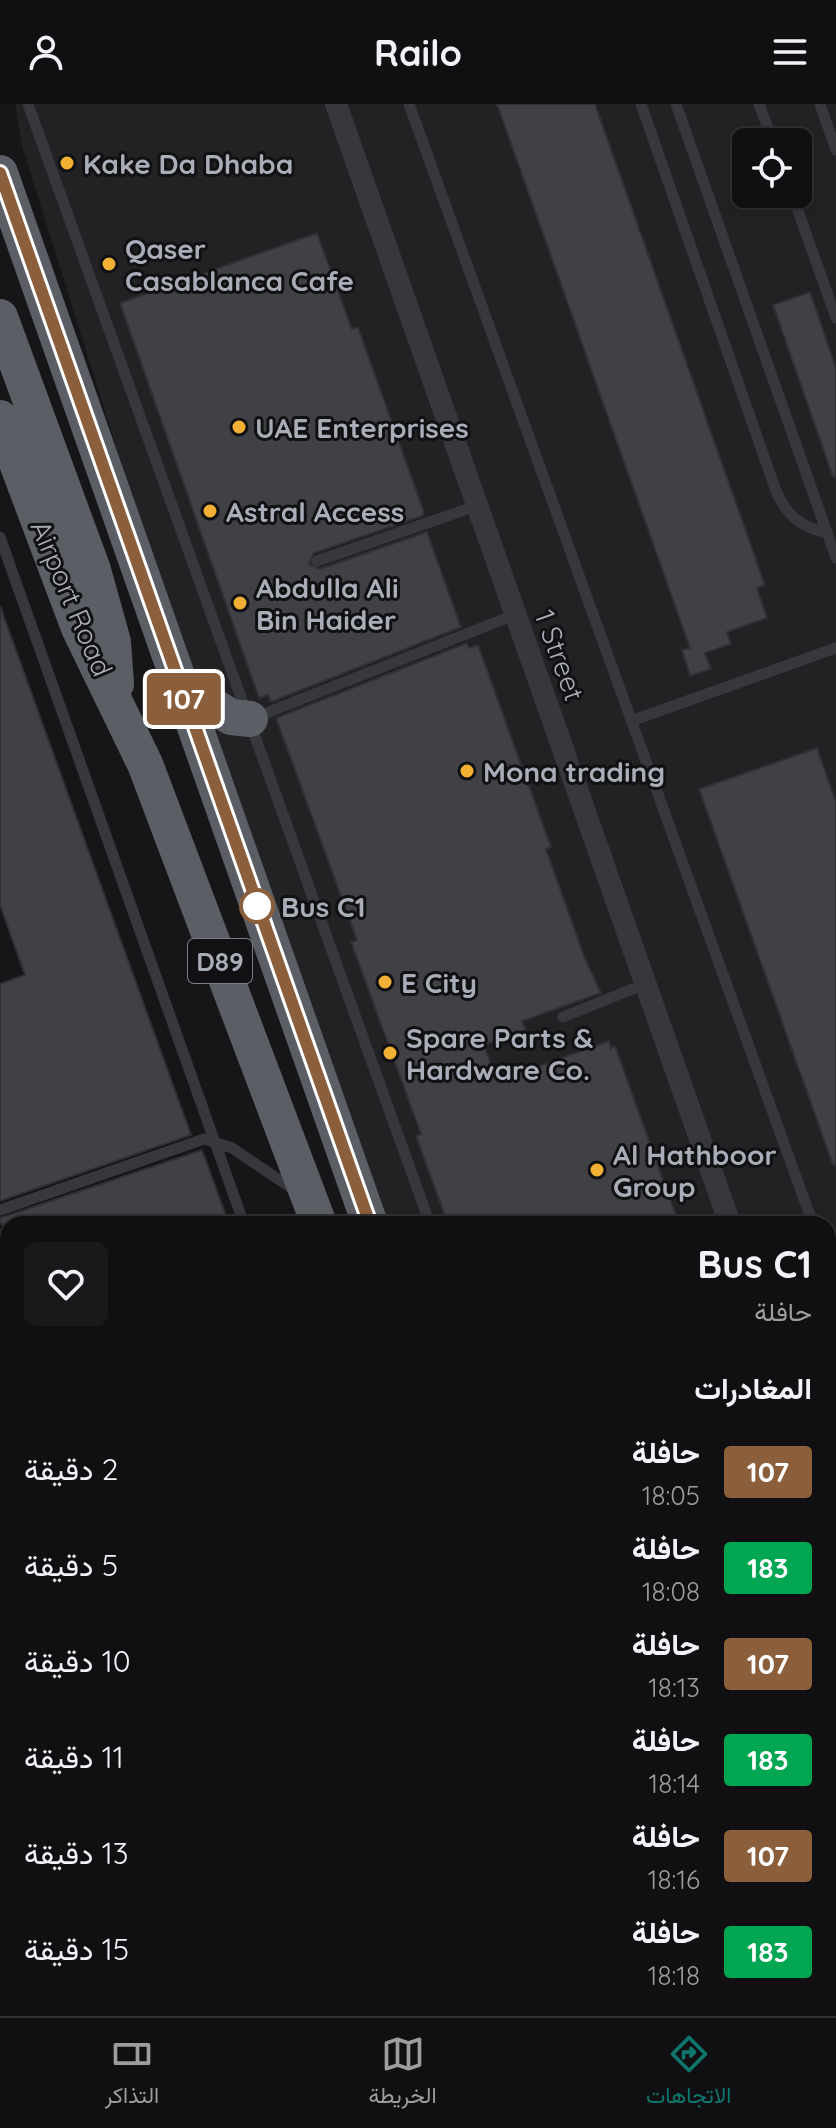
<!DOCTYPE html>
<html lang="ar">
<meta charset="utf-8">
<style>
body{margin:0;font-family:Quicksand,Vazirmatn,sans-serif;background:#19191b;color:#f1f3f6;direction:rtl;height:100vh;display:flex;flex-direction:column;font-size:30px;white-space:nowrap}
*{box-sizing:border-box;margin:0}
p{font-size:26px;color:#9c9d9f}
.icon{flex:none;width:44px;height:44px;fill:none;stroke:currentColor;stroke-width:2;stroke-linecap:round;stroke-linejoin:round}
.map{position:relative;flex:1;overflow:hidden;direction:ltr}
.details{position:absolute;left:0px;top:1112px;width:836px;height:800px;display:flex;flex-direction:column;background:#101012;border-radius:24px 24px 0 0;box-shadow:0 4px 12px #0003,0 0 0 2px #303032;direction:rtl}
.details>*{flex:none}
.badge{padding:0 16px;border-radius:6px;font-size:28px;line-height:52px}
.fabs{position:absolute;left:732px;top:24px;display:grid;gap:16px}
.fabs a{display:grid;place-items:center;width:80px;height:80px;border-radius:12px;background:#101012;box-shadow:0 4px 12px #0003,0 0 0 2px #303032;font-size:40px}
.map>.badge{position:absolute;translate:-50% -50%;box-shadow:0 0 0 4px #fff}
h2{padding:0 24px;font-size:30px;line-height:72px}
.round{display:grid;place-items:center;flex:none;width:84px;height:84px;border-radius:12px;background:#19191b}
.overview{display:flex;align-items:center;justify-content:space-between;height:136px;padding:0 24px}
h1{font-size:38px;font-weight:700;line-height:60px}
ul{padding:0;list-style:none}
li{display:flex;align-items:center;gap:24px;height:96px;padding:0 24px}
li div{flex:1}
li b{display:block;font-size:30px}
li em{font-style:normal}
li .badge{min-width:88px;font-weight:700;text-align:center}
header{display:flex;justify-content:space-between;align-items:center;height:104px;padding:0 24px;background:#101012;font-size:36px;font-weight:700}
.tabs{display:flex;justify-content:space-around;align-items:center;height:112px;border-top:2px solid #303032;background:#101012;font-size:22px;color:#9c9d9f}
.tabs a{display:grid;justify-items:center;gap:4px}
.tabs .active{color:#0f766e}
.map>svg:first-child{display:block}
</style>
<header><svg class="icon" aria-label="menu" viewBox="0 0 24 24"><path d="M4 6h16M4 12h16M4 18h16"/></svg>Railo<svg class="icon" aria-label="person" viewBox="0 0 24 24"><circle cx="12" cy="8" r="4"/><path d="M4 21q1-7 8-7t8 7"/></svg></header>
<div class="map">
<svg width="836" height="1912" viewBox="0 0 836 1912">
<rect width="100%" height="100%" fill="#161618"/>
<path fill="#222225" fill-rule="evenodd" d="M15,0h821v1912h-166l-3,-8h161v-784h-449l-175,-496 -182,-582zM746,38h52v52h-52z"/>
<path fill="#404145" stroke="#303034" stroke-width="2" d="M497,0h98l170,481 -8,3 10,30 -40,14 4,12 -26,9 6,16 -21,7 -8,-26 8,-2z
M317,129l35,96 6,-2 66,185 -2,4 -108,37 -5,11 11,5 107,-37 34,95 -190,75 -3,-7 -9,3 -139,-395z
M810,188l26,76v108l-3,1 -60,-172z
M0,502l191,529 -191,66v-217l25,-9 -25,-70z
M467,539l2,5 9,-3 73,202 -5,2 38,107 17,37 -79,28 4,9 -42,15 13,36 112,-40 2,7 4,-2 64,178h-231l-32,-88 5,-2 -70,-192 6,-2 -81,-222z
M817,644l19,54v362l-3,1 -134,-376z
M202,1046l27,74h-229v-6z"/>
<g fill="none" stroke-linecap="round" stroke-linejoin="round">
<path stroke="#3d3f44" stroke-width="4" stroke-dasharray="4 6" stroke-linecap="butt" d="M0,1539l8,-3
M0,1788l8,-2
M0,1904l8,-3"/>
<path stroke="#37383d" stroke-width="11" d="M28,0l402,1120
M409,0l404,1120
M641,0l135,387c11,25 25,36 51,42
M676,0l160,454
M759,0l14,38
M820,0l16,46
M792,90l44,124
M0,433l244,687
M317,457l159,-55
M254,614l260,-103
M631,617l205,-73
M563,913l82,-33
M0,1106l204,-71 28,9 64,43
M828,1318l8,22
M0,1387l8,-3
M828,1849l8,-3
M523,1904l3,8
M708,1904l3,8"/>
<path stroke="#37383d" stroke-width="22" d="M336,0l394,1120
M828,1396l8,22"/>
<path stroke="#37383d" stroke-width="26" d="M0,1296l8,22
M218,1904l3,8"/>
<path stroke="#53555c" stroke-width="34" d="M566,1904l3,8
M657,1904l3,8"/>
<path stroke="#5b5e65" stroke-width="36" d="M0,69l370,1051
M0,213l93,253 20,72 3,42
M0,314l79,210 66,136 174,460
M178,580l53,33 19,2
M601,1904l3,8
M635,1904l3,8"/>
</g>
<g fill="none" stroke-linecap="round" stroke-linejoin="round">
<defs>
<path id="line" d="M0,69l370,1051"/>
</defs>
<use href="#line" stroke="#fff" stroke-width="18"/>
<use href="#line" stroke="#8b5e3c" stroke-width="12"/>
</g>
<g fill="#f2b134" stroke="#111113" stroke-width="3">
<circle cx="67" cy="59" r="8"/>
<circle cx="109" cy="160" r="8"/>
<circle cx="239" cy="323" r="8"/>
<circle cx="210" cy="407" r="8"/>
<circle cx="240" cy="499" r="8"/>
<circle cx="467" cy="667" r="8"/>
<circle cx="385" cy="878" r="8"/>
<circle cx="390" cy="949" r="8"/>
<circle cx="597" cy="1066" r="8"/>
</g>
<circle fill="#fff" stroke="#8b5e3c" stroke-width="4" cx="257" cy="802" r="16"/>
<g text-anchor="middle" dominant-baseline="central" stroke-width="6" stroke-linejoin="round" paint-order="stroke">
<rect fill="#111113" stroke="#7b7e86" stroke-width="2" x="188" y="835" width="64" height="44" rx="6"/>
<g font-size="26" font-weight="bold" fill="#a8adb8">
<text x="220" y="857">D89</text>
</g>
<g font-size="28" font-weight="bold" fill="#a8adb8" stroke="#111113" text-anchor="start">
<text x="83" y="59">Kake Da Dhaba</text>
<text x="125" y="144">Qaser<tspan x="125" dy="32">Casablanca Cafe</tspan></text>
<text x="255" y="323">UAE Enterprises</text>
<text x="226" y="407">Astral Access</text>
<text x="256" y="483">Abdulla Ali<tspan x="256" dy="32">Bin Haider</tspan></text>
<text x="483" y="667">Mona trading</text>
<text x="401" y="878">E City</text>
<text x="406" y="933">Spare Parts &amp;<tspan x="406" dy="32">Hardware Co.</tspan></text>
<text x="613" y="1050">Al Hathboor<tspan x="613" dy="32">Group</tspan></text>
</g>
<g font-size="28" fill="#a8adb8" stroke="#111113">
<text transform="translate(72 494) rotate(67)">Airport Road</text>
<text transform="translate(560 551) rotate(70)">1 Street</text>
</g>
<g font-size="28" font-weight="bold" fill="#a8adb8" stroke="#111113" text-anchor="start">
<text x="281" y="802">Bus C1</text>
</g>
</g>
</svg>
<div class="fabs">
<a><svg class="icon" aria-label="locate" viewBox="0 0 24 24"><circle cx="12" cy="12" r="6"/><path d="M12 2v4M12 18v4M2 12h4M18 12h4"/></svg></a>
</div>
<b class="badge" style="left:184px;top:595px;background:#8b5e3c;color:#fff">107</b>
<section class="details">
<div class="overview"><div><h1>Bus C1</h1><p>حافلة</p></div><a class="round"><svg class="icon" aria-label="heart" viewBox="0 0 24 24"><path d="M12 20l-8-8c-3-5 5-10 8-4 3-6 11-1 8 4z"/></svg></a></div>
<h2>المغادرات</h2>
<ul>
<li><span class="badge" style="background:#8b5e3c;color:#fff">107</span><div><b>حافلة</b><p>18:05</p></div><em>2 دقيقة</em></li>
<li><span class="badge" style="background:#00a651;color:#fff">183</span><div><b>حافلة</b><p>18:08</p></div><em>5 دقيقة</em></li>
<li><span class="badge" style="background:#8b5e3c;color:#fff">107</span><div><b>حافلة</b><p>18:13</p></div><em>10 دقيقة</em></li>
<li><span class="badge" style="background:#00a651;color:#fff">183</span><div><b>حافلة</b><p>18:14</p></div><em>11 دقيقة</em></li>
<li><span class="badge" style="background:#8b5e3c;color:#fff">107</span><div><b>حافلة</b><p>18:16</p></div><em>13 دقيقة</em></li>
<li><span class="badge" style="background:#00a651;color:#fff">183</span><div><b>حافلة</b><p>18:18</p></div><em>15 دقيقة</em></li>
</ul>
</section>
</div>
<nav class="tabs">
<a class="active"><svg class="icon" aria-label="directions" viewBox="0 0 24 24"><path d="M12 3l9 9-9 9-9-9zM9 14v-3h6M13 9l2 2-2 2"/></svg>الاتجاهات</a>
<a><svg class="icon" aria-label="map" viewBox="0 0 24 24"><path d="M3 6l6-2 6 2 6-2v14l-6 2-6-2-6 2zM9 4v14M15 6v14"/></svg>الخريطة</a>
<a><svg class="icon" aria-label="tickets" viewBox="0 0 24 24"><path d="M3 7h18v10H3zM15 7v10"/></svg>التذاكر</a>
</nav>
